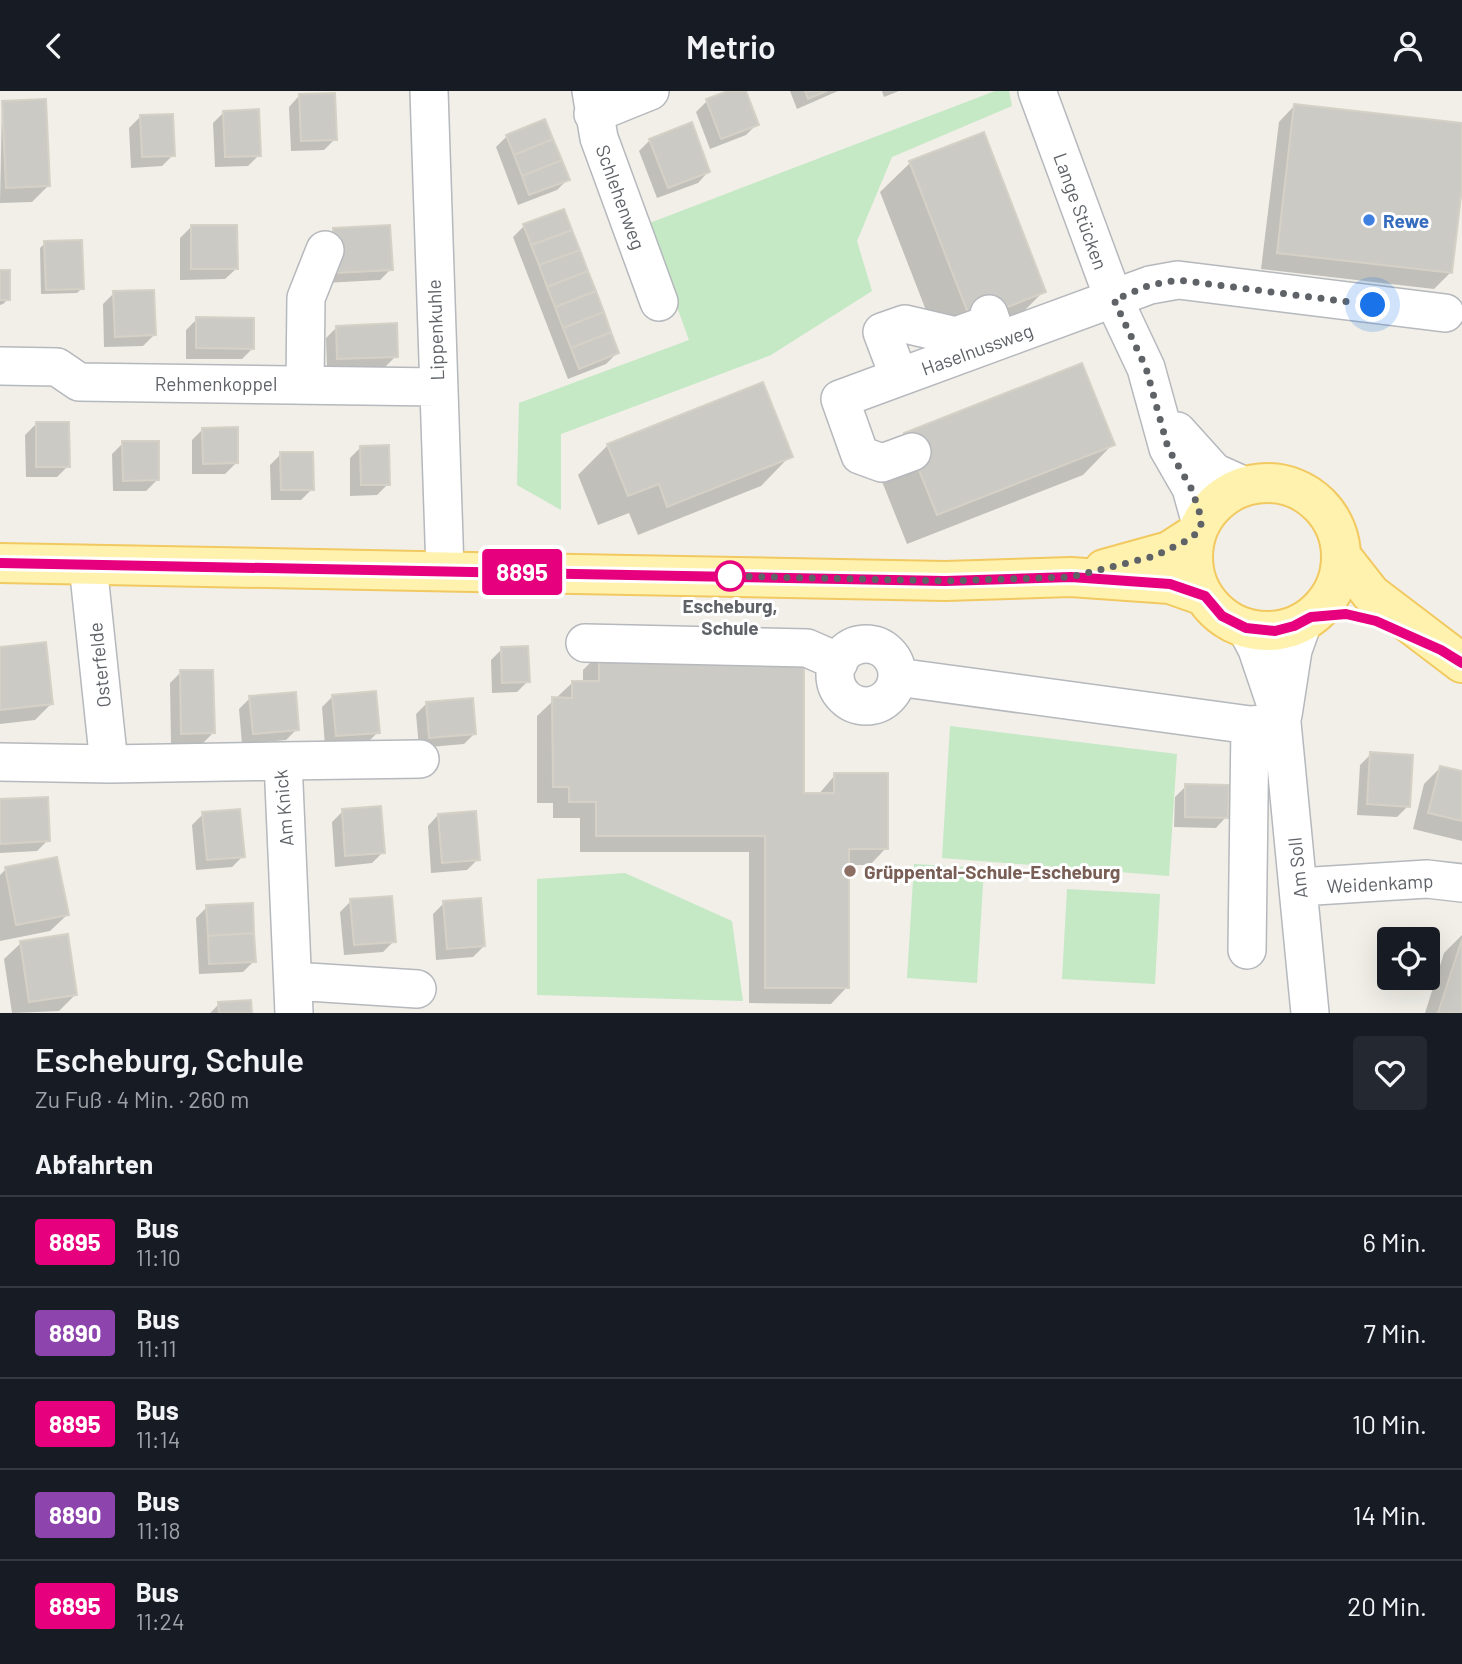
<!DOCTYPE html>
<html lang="de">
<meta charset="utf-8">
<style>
body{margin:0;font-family:Barlow,sans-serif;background:#242831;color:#f1f3f6;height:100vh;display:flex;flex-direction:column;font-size:26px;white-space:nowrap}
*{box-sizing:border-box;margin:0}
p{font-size:23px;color:#9ea1a6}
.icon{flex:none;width:38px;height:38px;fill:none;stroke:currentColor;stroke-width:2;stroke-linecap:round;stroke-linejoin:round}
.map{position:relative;height:922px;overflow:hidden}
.panel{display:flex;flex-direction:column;background:#171b24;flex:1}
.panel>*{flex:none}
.badge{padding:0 14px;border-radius:5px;font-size:24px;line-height:46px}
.buttons{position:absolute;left:1377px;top:836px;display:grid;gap:14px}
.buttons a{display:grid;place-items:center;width:63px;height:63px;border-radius:7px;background:#171b24;box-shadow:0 7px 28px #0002;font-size:35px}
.you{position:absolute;width:35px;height:35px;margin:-18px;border:5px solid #fff;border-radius:50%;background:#1a73e8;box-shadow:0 0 0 10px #1a73e833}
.map>.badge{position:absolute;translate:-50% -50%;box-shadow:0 0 0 4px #fff}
h2{padding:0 35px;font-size:26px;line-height:63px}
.round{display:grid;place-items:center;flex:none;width:74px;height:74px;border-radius:7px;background:#242831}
.head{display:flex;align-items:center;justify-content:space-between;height:119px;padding:0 35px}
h1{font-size:33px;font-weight:600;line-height:52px}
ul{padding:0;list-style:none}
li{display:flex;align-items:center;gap:21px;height:91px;padding:0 35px;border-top:2px solid #363941}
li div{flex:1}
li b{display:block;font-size:26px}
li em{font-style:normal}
li .badge{min-width:77px;font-weight:700;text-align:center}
header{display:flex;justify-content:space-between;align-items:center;height:91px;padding:0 35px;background:#171b24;font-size:32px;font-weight:600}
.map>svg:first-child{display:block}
</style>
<header><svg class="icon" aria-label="back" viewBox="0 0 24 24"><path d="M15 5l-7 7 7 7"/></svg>Metrio<svg class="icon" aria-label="person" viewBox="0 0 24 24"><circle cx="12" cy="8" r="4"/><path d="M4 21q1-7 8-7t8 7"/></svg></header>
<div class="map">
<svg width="1462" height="922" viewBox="0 0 1462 922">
<rect width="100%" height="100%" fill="#f1efe8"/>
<path fill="#c5e8c5" d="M995,0h14l3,15 -120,51 -35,84 15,50 -101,64 -210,79v76l-44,-25 2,-82 170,-63 -42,-116z
M950,635l227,28 -8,122 -227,-18z
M914,773l70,4 -7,115 -70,-5z
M625,782l107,48 11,80 -206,-6v-116z
M1067,798l93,5 -5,90 -93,-5z"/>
<path fill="#0003" d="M733,0h11l13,33 -11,11 -36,14 -14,-37 11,-11z
M790,0h48l-41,18z
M882,0h17l-15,6z
M299,5l36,43 -11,11 -33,1 -2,-44z
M2,12l46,83 -16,16 -32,1z
M1295,14l167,20v48l-11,99 -17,17 -173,-20 18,-147z
M224,21l35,43 -11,11 -33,1 -2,-44z
M140,26l33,38 -11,11 -31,2 -2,-40z
M983,43l61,157 -30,30 -73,28 -61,-157 30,-29z
M507,45l61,43 -11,11 -39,15 -22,-58z
M650,49l58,32 -10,11 -41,15 -18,-47z
M524,135l93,127 -11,11 -38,15 -55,-142z
M191,136l45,42 -11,10 -45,1v-42z
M333,139l58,39 -11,11 -55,3 -3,-42z
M45,152l37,45 -5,5 -36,1 -1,-46z
M0,181l8,27 -5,5 -3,1z
M114,202l40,42 -11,11 -39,1 -1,-43z
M197,228l56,29 -11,11h-56v-29z
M337,236l59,29 -11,11 -58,2 -1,-31z
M36,333l32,42 -11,11h-31l-1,-42z
M203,338l33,34 -11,11h-33v-34z
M905,343l207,11 -29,30 -176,69 -32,-80z
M123,352l34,37 -11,11h-33l-1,-37z
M608,354l182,11 -29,30 -123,49 -9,-22 -31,12 -20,-50z
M361,356l27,37 -11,11 -27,1v-38z
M281,363l31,35 -11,11h-30l-1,-35z
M0,558l52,54 -17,17 -35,4z
M502,558l26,32 -11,11 -25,1 -1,-33z
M600,562l202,142h16l17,-20 51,73 -16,17h-22l-1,122 -16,17 -82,-1v-151h-169v-34h-27v-15h-16v-87l35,-33h11v-13z
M181,581l32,61 -11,11h-31l-1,-61z
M333,605l45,36 -11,11 -42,3 -3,-39z
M250,607l47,31 -11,11 -44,4 -3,-35z
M427,612l48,30 -11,11 -45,4 -3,-34z
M1371,663l37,52 -11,11 -40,-2 3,-50z
M1440,677l22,5v68l-49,-12 11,-45z
M1186,695l40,31 -10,11 -42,-1 1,-30z
M0,710l48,39 -11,11 -37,2z
M343,720l40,41 -11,11 -37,4 -3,-45z
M203,723l40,42 -11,11 -36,3 -4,-45z
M438,724l40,44 -11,11 -36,3 -3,-47z
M6,778l61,46 -17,16 -50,10v-66z
M351,810l43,40 -11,11 -39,3 -4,-43z
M444,812l40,43 -11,11 -37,3 -3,-46z
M207,816l47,54 -11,11 -44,2 -3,-56z
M1462,844v78h-37l19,-60z
M21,852l54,52 -16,16 -47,2 -8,-54z
M219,913l31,9h-40z"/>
<path fill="#cccac5" stroke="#d6d1c6" stroke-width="2" d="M728,0h18l13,34 -38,14 -15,-40z
M805,0h22l-19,8z
M335,2l2,47 -36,1 -2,-47z
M46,8l4,87 -44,2 -4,-87z
M1294,13l168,19v65l-10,85 -175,-20z
M259,18l2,47 -36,1 -2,-46z
M173,23l2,42 -33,1 -2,-42z
M545,28l8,20 -39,16 -8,-20z
M692,31l18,50 -42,16 -19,-49z
M984,41l62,160 -75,29 -62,-160z
M553,48l9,21 -40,16 -8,-21z
M562,69l8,20 -41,15 -7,-19z
M564,118l8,21 -41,15 -8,-21z
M191,134h46l1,44h-47z
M390,134l3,45 -58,3 -2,-45z
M572,139l8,20 -41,15 -8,-20z
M82,149l2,49 -38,1 -2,-49z
M580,159l8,21 -41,16 -8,-22z
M0,179h10v30h-10z
M588,180l8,20 -41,16 -8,-20z
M154,199l2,45 -41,2 -2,-46z
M596,200l8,21 -41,16 -8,-21z
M604,221l7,20 -40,16 -8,-20z
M196,226l58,1v31l-58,-1z
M397,232l1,34 -61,2 -1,-33z
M611,241l8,21 -40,16 -8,-21z
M1082,272l33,82 -178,70 -33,-82z
M763,291l30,75 -126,50 -8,-23 -31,12 -21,-52z
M36,331h33l1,45h-34z
M238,336v36l-35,1 -1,-36z
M122,350h37v39l-36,1z
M389,354l1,40h-29l-1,-39z
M280,361h33l1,38h-33z
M46,551l7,62 -53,6v-63z
M528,555l2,36 -28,1 -1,-36z
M599,561h205v141h30v-20h54v76h-39v139h-84v-152h-169v-34h-27v-15h-16l-1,-90 20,1v-17h27z
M180,579h33l2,63 -34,1z
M376,600l4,42 -44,3 -4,-41z
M296,601l3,38 -46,4 -4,-38z
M473,607l3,36 -47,4 -3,-36z
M1370,661l43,3 -3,52 -43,-3z
M1440,675l22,5v50l-34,-8z
M1185,693l44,1 -1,33 -43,-1z
M48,706l2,44 -50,3v-45z
M381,715l4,47 -40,3 -3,-47z
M240,718l5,48 -38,3 -5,-48z
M476,720l4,49 -38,3 -4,-49z
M57,766l12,58 -53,10 -11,-58z
M392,805l4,46 -42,3 -4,-46z
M481,807l4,48 -38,3 -4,-48z
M253,812l1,30 -46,3 -2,-31z
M254,842l2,29 -47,2 -1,-28z
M68,843l9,61 -48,7 -9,-61z
M1462,848v74h-24z
M251,909l1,13h-33l-1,-11z"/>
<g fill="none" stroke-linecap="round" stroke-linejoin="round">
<defs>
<path id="minor" d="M429,0l16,479
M591,0l8,47 60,164
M1037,0l77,209 32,68 22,80 23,40 10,36
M593,23l57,-23
M0,275l57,1 22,15 358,5
M899,286l-17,-45 23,-8 51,12 36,-13 -3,-9
M305,293l1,-86 19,-48
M1177,340l37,41 31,14
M912,361l-30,11 -22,-8 -20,-56 310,-114 28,-5 267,33
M88,474l21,199
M1246,537l11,21 25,74 28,290
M585,552l222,5 32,14
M835 584a31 31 0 1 1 62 0a31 31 0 1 1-62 0Z
M897,586l353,48 32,-2
M1283,624l10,-65 10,-28
M283,670l137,-2
M0,671l109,2 174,-3 11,252
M1299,796l128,-8 35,4
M1247,859l3,-225
M293,890l124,8"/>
<path id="major" d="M1193 466a74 74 0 1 1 148 0a74 74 0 1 1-148 0Z
M1342,466l29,37 91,69
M0,472l945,18 126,-4 99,7 34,12
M1104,478l65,-18 28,-18"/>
</defs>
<use href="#minor" stroke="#b5b8bc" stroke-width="40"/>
<use href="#major" stroke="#f2c960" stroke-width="42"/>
<use href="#minor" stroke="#fff" stroke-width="37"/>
<use href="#major" stroke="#fff2af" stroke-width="38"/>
</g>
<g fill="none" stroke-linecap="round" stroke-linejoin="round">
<defs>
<path id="line" d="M0,472l945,18 126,-4 99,7 35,12 17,20 24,12 29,3 19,-5 17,-9 35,-3 30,7 65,29 21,13"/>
</defs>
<use href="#line" stroke="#fff" stroke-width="16"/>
<use href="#line" stroke="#e6007e" stroke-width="10"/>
<path stroke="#5f6368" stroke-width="7" stroke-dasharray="0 12.6" d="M730,485h-3l218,5 126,-4 84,-21 31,-15 11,-8 4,-9 -2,-14 -8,-22 -23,-40 -22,-80 -32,-68 36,-15 28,-5 195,25"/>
</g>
<circle fill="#3f7fe0" stroke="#fff" stroke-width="2.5" cx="1369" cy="129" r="7"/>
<circle fill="#fff" stroke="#e6007e" stroke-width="3.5" cx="730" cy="485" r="14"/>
<circle fill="#8d6e63" stroke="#fff" stroke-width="2.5" cx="850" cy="780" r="7"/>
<g text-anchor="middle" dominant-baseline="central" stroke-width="6" stroke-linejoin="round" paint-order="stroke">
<g font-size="19" fill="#5f6368" stroke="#fff">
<text transform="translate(621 106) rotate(70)">Schlehenweg</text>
<text transform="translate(1081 120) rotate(70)">Lange Stücken</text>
<text transform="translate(435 239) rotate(-92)">Lippenkuhle</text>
<text transform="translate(977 258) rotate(-20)">Haselnussweg</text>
<text x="216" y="292">Rehmenkoppel</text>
<text transform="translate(99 574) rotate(-96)">Osterfelde</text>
<text transform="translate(283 717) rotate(-95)">Am Knick</text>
<text transform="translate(1297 777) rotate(-96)">Am Soll</text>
<text transform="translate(1380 792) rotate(-3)">Weidenkamp</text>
</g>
<g font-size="19" font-weight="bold" fill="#366cbe" stroke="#fff" text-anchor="start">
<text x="1383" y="129">Rewe</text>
</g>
<g font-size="19" font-weight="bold" fill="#5f6368" stroke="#fff">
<text x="730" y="514">Escheburg,<tspan x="730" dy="22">Schule</tspan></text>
</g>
<g font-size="19" font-weight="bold" fill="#785e54" stroke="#fff" text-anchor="start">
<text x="864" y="780">Grüppental-Schule-Escheburg</text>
</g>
</g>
</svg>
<div class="buttons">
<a><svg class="icon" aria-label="locate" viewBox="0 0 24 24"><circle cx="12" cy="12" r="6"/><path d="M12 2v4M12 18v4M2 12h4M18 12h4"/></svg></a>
</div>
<div class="you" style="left:1373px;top:214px"></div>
<b class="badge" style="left:522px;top:481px;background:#e6007e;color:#fff">8895</b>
</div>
<section class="panel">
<div class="head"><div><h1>Escheburg, Schule</h1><p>Zu Fuß · 4 Min. · 260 m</p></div><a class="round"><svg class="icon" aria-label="heart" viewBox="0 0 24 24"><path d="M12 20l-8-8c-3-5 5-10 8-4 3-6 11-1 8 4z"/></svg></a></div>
<h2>Abfahrten</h2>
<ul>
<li><span class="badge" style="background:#e6007e;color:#fff">8895</span><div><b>Bus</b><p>11:10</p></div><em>6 Min.</em></li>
<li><span class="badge" style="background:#8e44ad;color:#fff">8890</span><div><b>Bus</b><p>11:11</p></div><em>7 Min.</em></li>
<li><span class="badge" style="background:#e6007e;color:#fff">8895</span><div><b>Bus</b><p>11:14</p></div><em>10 Min.</em></li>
<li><span class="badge" style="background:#8e44ad;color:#fff">8890</span><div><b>Bus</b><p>11:18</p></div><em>14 Min.</em></li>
<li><span class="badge" style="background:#e6007e;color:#fff">8895</span><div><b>Bus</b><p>11:24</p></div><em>20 Min.</em></li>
</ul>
</section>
